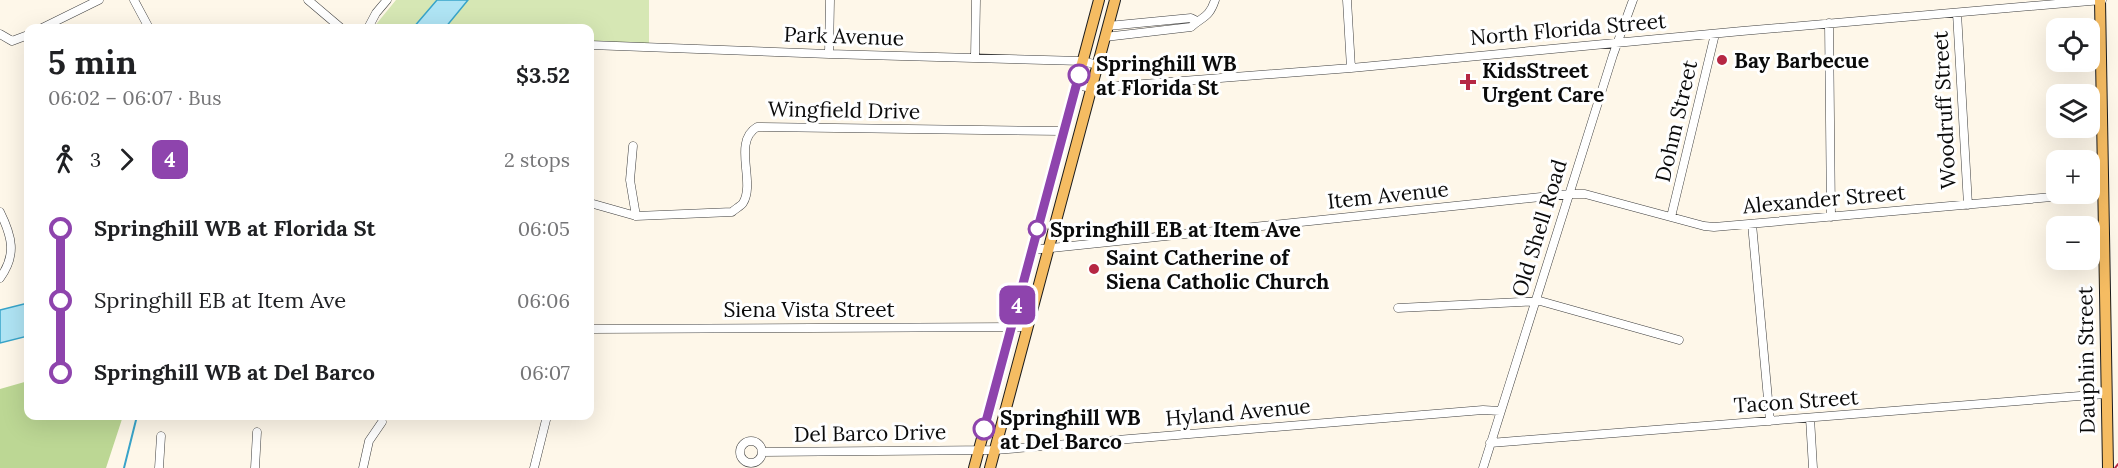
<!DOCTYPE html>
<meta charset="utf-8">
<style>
body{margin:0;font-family:Lora,serif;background:#f2f2f2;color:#202124;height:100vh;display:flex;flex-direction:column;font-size:22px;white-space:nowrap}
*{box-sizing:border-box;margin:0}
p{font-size:20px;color:#757577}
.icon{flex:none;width:33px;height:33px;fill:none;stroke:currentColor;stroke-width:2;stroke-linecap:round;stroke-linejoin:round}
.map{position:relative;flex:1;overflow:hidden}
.details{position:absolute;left:24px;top:24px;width:570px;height:396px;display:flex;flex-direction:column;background:#fff;border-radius:12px;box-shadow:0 6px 24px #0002}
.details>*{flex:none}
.badge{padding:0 12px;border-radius:9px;font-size:21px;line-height:39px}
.controls{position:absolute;left:2046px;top:18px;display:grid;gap:12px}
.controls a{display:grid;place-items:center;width:54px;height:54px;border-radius:12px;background:#fff;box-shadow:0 6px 24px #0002;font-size:30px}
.map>.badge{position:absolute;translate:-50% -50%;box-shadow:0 0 0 3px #fff}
.legs{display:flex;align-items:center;gap:9px;height:66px;padding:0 24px;font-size:20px}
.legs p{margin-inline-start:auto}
.overview{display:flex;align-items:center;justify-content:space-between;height:102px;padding:0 24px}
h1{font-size:33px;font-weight:800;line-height:45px}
ul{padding:0 24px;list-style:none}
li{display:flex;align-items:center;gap:21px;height:72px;font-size:22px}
li i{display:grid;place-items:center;width:9px;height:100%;margin:0 8px;background:currentColor}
li i::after{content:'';width:15px;height:15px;margin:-8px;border:4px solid;border-radius:50%;background:#fff}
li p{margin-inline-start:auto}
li:first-child i{background:linear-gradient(#0000 50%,currentColor 0)}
li:last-child i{background:linear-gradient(currentColor 50%,#0000 0)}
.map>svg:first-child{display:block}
</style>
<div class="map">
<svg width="2118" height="468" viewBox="0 0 2118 468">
<rect width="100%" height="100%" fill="#fef7e9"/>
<path fill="#d6e7b4" d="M396,0h41l-24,28h-40z
M468,0h181v47l-59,-2v-17h-145z"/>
<path fill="#bcd794" d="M28,381v35h95l-17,52h-106v-79z"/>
<path fill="#afe4f4" stroke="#38a4c9" stroke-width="1.5" d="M437,0h31l-23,28h-32z
M28,303v33l-28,7v-33z"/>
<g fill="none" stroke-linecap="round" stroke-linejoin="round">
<path stroke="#38a4c9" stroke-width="2" d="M124,468l13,-52"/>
<defs>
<path id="minor" d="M134,0l15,28
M308,0l33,28
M1347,0l4,68
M1957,13l11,192
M1829,23l2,194
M1108,26l83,-8 6,3
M42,28l57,-28
M368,28l8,-15 11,-13
M0,34l12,7 16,-6
M1105,37l86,-10c12,-11 18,-9 24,-27
M590,45l239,9 253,7 16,4
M829,54l1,-54
M975,57l1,-57
M1076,85l16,3 259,-20 391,-37 360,-31
M633,146l-3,34 6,36
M590,203l46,13 96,-4c3,-3 9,-6 11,-9 13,-21 -11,-61 14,-76l305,4
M0,212c12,24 17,43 0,66
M1671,217l44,-183
M1752,224l18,197
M1032,250l537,-56h16l119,32 10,1 372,-33
M1398,308l142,-7 139,39
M590,329l438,-2
M1810,418l3,50
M740 452a11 11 0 1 1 22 0a11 11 0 1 1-22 0Z
M1490,443l615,-49
M762,452l233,-2 488,-40 17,1
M159,468l2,-32
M255,468l2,-36
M363,468l6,-27 13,-19
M534,468l13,-52
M1483,468l130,-413 20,-55"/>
<path id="major" d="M2100,0l8,468
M974,468l125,-468
M990,468l125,-468"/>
</defs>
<use href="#minor" stroke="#3e3e3e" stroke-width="9"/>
<use href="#major" stroke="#1c1c1c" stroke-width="12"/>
<use href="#minor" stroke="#fff" stroke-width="8"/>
<use href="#major" stroke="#f5bc62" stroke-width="10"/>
<path stroke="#b62743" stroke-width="2" d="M2115,468l3,-4"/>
</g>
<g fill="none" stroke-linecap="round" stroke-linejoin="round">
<defs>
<path id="line-1" d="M984,429l95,-354"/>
</defs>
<use href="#line-1" stroke="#fff" stroke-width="14"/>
<use href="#line-1" stroke="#8e44ad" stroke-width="9"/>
</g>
<g fill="#b62743" stroke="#fff" stroke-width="2">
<circle cx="1722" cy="60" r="6"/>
<path d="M1465 73h6v6h6v6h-6v6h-6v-6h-6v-6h6z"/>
<circle cx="1094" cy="269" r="6"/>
</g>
<g fill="#fff" stroke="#8e44ad" stroke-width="3">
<circle cx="1079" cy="75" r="10"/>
<circle cx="1037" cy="229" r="8"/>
<circle cx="984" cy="429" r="10"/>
</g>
<g text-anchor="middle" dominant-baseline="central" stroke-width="6" stroke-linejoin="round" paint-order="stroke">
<g font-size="21" fill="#0b0b0b" stroke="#fff">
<text transform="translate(1568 29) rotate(-5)">North Florida Street</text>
<text transform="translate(844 36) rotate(2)">Park Avenue</text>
<text transform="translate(844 110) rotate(1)">Wingfield Drive</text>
<text transform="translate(1944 110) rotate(-93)">Woodruff Street</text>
<text transform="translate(1676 121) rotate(-77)">Dohm Street</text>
<text transform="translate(1388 195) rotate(-6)">Item Avenue</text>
<text transform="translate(1824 199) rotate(-5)">Alexander Street</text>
<text transform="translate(1539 228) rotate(-73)">Old Shell Road</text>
<text x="809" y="309">Siena Vista Street</text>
<text transform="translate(2086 360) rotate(-91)">Dauphin Street</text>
<text transform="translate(1796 401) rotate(-4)">Tacon Street</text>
<text transform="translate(1238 412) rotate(-5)">Hyland Avenue</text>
<text transform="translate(870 433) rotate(-1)">Del Barco Drive</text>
</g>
<g font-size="21" font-weight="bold" fill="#0b0b0b" stroke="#fff" text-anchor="start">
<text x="1734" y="60">Bay Barbecue</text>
<text x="1482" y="70">KidsStreet<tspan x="1482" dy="24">Urgent Care</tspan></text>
<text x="1106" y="257">Saint Catherine of<tspan x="1106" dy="24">Siena Catholic Church</tspan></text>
</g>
<g font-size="21" font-weight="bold" fill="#0b0b0b" stroke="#fff" text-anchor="start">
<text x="1096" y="63">Springhill WB<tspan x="1096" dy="24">at Florida St</tspan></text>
<text x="1050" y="229">Springhill EB at Item Ave</text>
<text x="1000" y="417">Springhill WB<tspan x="1000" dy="24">at Del Barco</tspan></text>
</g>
</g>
</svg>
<div class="controls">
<a><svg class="icon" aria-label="locate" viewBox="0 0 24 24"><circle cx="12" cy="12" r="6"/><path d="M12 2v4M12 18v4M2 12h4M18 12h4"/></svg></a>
<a><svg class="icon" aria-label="layers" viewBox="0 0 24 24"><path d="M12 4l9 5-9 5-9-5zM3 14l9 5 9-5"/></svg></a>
<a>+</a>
<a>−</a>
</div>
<b class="badge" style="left:1017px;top:305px;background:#8e44ad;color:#fff">4</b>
<section class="details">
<div class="overview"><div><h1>5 min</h1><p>06:02 – 06:07 · Bus</p></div><b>$3.52</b></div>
<div class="legs"><svg class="icon" aria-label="walk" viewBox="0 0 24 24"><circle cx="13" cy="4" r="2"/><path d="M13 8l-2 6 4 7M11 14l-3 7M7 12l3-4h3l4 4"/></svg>3<svg class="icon" aria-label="forward" viewBox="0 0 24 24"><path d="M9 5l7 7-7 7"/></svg><b class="badge" style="background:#8e44ad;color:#fff">4</b><p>2 stops</p></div>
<ul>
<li><i style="color:#8e44ad"></i><b>Springhill WB at Florida St</b><p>06:05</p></li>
<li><i style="color:#8e44ad"></i><span>Springhill EB at Item Ave</span><p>06:06</p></li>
<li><i style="color:#8e44ad"></i><b>Springhill WB at Del Barco</b><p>06:07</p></li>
</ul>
</section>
</div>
